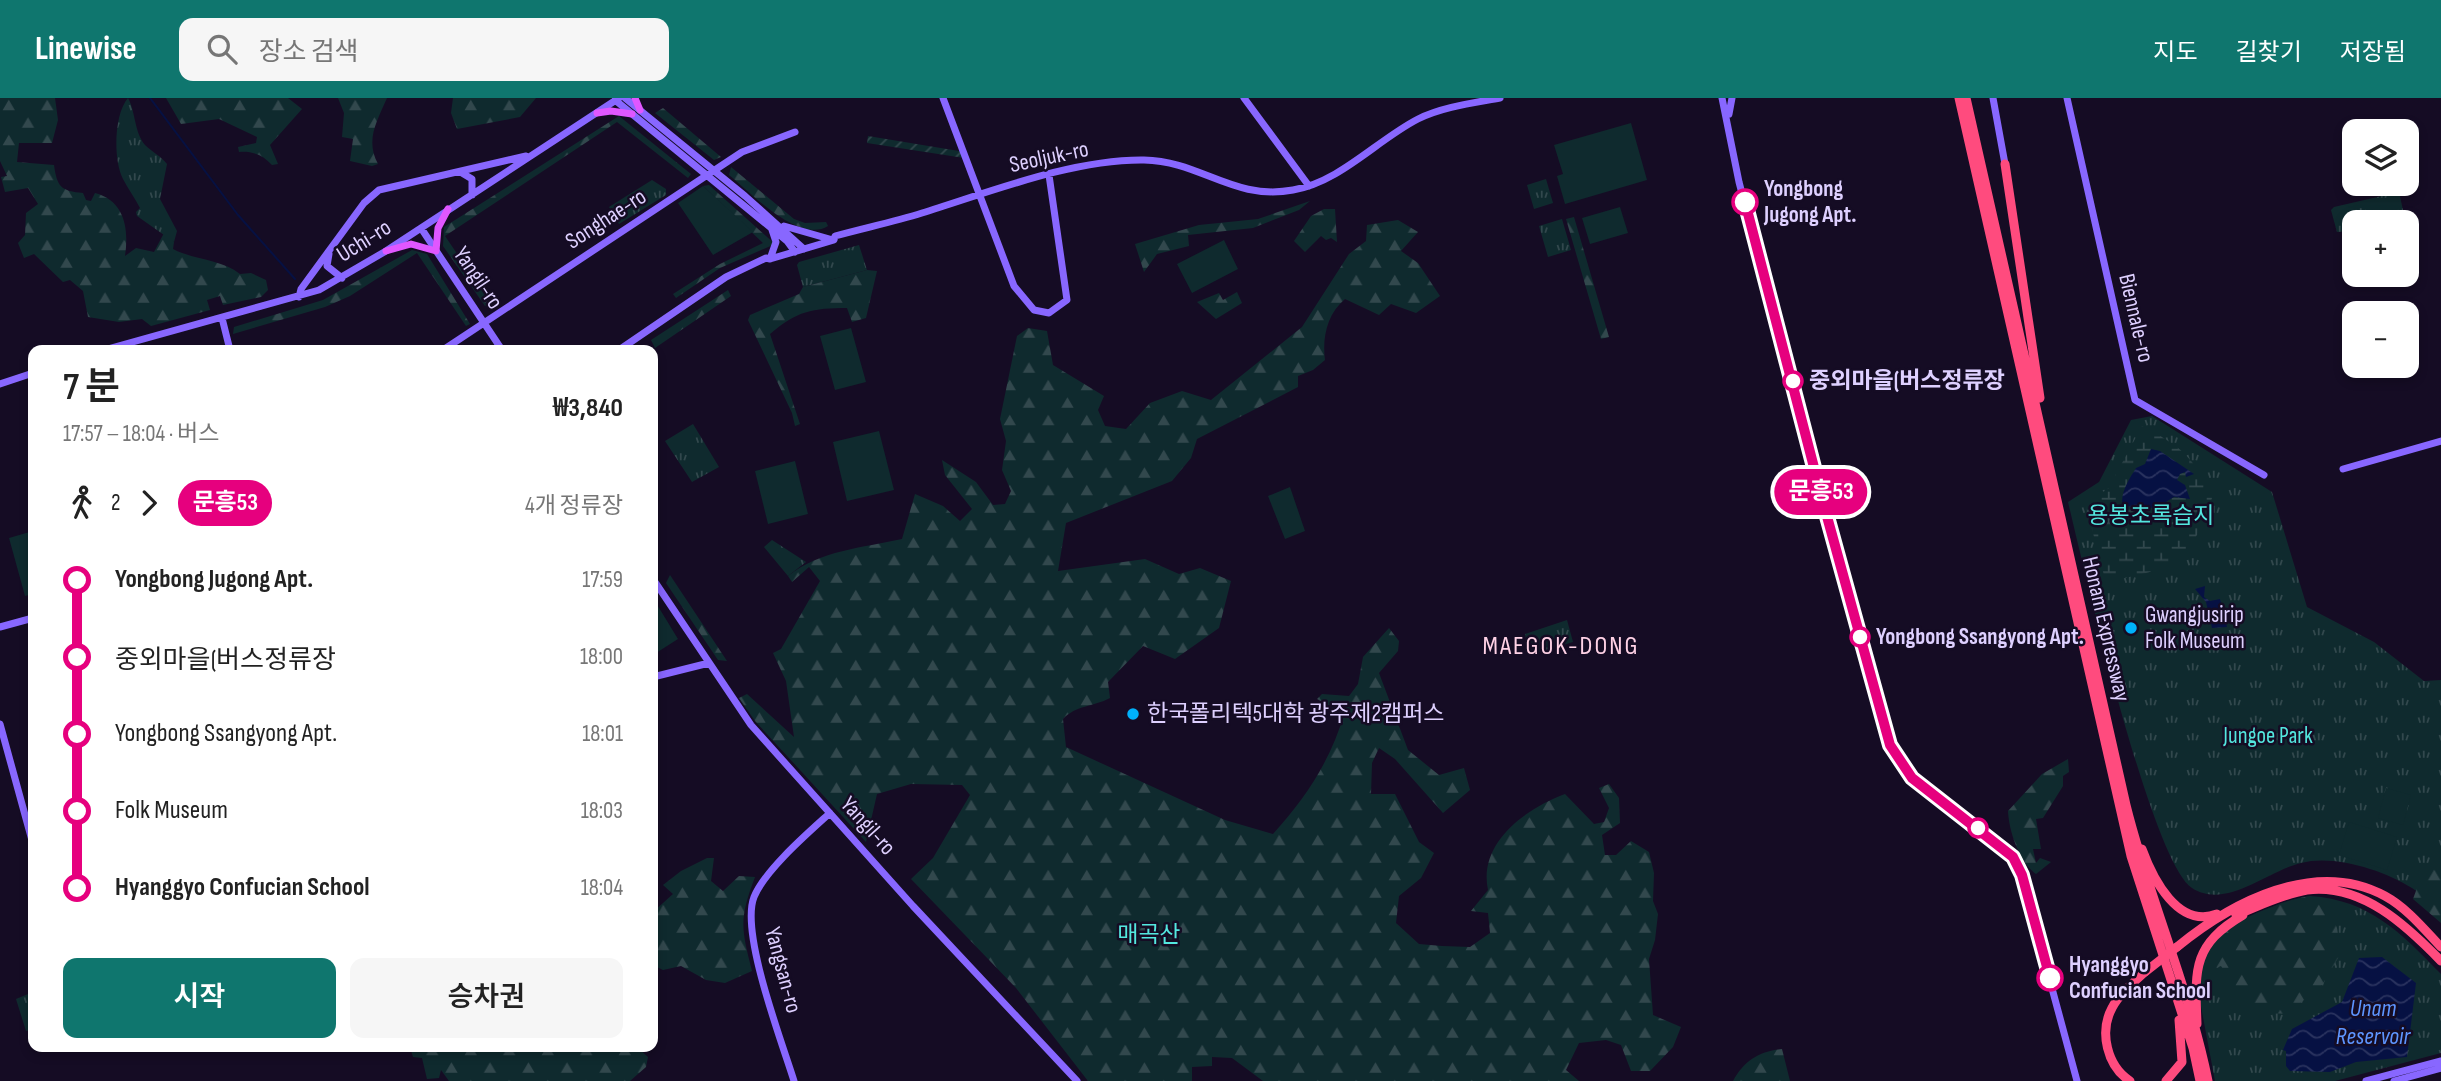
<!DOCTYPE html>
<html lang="ko">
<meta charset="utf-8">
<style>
body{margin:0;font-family:"Sofia Sans Condensed","Noto Sans KR",sans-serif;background:#f6f6f6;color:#222;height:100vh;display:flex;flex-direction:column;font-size:26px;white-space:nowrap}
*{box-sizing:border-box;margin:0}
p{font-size:23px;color:#767676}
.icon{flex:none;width:38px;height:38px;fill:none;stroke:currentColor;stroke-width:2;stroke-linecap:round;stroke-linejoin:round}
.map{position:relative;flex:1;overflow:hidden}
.sheet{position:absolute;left:28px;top:247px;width:630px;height:707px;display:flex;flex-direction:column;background:#fff;border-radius:14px;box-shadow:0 4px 10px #0003}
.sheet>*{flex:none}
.badge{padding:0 14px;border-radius:23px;font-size:24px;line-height:46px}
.fabs{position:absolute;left:2342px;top:21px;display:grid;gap:14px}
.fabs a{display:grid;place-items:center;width:77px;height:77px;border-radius:14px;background:#fff;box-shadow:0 4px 10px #0003;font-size:35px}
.map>.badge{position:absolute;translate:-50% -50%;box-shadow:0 0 0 4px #fff}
.legs{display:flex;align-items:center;gap:10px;height:77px;padding:0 35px;font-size:23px}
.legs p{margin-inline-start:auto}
.headline{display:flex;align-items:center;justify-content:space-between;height:119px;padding:0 35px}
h1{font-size:38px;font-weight:600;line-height:52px}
.button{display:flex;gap:14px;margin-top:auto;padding:14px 35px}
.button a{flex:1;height:80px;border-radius:14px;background:#0f766e;color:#fff;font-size:28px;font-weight:600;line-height:80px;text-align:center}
.button a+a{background:#f6f6f6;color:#222}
ul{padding:0 35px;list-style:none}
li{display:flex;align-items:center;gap:24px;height:77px;font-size:26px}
li i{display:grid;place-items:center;width:10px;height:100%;margin:0 9px;background:currentColor}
li i::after{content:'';width:18px;height:18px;margin:-9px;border:5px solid;border-radius:50%;background:#fff}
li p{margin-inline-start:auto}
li:first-child i{background:linear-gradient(#0000 50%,currentColor 0)}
li:last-child i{background:linear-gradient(currentColor 50%,#0000 0)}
header{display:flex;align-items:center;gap:42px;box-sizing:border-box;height:98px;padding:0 35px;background:#0f766e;color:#fff}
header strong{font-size:33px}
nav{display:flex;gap:38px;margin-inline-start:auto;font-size:24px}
.search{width:490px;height:63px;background:#f6f6f6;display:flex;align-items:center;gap:18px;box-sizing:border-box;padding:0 24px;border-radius:14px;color:#767676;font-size:26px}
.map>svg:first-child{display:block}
</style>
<header>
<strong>Linewise</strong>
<div class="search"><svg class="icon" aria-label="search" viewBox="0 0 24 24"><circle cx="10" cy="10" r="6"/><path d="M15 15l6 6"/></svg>장소 검색</div>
<nav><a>지도</a><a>길찾기</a><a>저장됨</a></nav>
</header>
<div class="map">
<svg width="2441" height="983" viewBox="0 0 2441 983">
<defs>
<pattern id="grass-tufts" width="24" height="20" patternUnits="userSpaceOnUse" patternTransform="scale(1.75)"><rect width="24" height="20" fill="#0f2a2e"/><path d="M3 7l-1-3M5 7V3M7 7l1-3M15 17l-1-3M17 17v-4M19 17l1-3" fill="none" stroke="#32484d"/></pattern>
<pattern id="forest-firs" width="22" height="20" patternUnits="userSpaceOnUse" patternTransform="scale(1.75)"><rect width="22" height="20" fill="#0f2a2e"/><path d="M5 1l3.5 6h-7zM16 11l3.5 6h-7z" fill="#32484d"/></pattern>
<pattern id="wetland-marsh" width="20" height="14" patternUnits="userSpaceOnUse" patternTransform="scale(1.75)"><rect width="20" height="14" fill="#0f2a2e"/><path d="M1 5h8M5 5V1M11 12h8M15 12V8" fill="none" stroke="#32484d"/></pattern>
<pattern id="garden-furrows" width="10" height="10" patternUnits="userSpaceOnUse" patternTransform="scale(1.75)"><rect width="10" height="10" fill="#0f2a2e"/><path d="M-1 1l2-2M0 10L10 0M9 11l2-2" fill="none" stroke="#32484d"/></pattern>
<pattern id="water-waves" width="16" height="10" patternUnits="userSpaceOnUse" patternTransform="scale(1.75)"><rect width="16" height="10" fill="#061143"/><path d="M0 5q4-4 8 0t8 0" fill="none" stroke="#2a335f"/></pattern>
</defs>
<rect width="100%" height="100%" fill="#150c24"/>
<path fill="url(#grass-tufts)" d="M128,0c8,15 6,34 17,47 7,7 16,11 22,19l-7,35 17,32 -3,11 -37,-26 -1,-4 4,-4c-5,-10 -12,-19 -17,-29 -10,-19 -9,-65 5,-81z
M1546,81l7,24 -19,6 -7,-24z
M652,82l14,9v6l-47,29 -10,-17z
M2399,94l6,27 -15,3h-36v9l-17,1 -6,-22 3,-3z
M1562,121l9,31 -23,7 -9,-31z
M859,147l8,25 -64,17 -6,-22 2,-3z
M2152,318l120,76 35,115 67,35 50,39 17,-1v239c-9,-10 -18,-25 -29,-31 -28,-18 -79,-34 -111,-25 -34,8 -75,47 -109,25 -41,-27 -109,-324 -124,-386l31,-20 32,-62z
M693,326l26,43 -27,15 -27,-41z
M772,442l34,22 -18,14 -24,-29z
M1567,522l6,22 -44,13 -4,-21z
M2310,798c60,4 91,37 131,78v79l-106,28h-120l-15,-80 -1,-27c36,-39 54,-69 111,-78z
M33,894v37l-7,2 -10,-32z"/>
<path fill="url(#forest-firs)" d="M0,0h55l3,22 -6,23h-33l-2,19 37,3c3,22 7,26 29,28l3,7 5,1 4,-8c30,8 34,36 30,63l11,-8 18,4 10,-19 10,9 -1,7c21,11 48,10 67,25l11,-1 15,7 2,10 -7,7 -38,8 -3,-9 -13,4 3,10 -59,16 -9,-7 -23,3 -31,-5 -5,-26 -13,-11 -7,2 -29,-28 -10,4 -6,-15 7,-8 1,-22 12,-9 -10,-16 -23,4 -4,-15 6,-1 -7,-15z
M166,0h122l14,11 -32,36 8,19 -6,1c-9,-10 -19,-14 -33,-13l-1,-5 18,-4 1,-6 -38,-18 -38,5z
M338,0h49c-10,23 -22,42 -9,66l-6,2 -22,-5 3,-22 -11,-2 2,-24z
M453,0h83l-16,19 -63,12 -6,-16z
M663,10l58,49 -7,3 -59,-47z
M619,18l72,58 -3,4 -71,-56 -172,114 49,72 -9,-2 -42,-60 1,-19z
M731,69l63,52 11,4 21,-1 2,4c-29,18 -77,-33 -99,-51z
M709,87l66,59 -55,24 -44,30 -3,-4 47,-30 43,-21 -60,-57z
M1310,103l-11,9 -46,18 -65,7 1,11 -32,8 -13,18 -9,-28 64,-19 59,-6z
M1324,111h11l2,33 -6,-4 -5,2 -5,-4 -16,16 -11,-11 17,-25z
M1574,119l35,120 -8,2 -35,-120z
M1398,122l20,12 -17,19 17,12 22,33 -24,17 -25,-9 -12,11 -34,-16c-18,15 -23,39 -20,61l-12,10 -15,6v11l-101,52 -6,19 -19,23 -106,42 -8,48 87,-12 34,15 21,-6 31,13 -12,47 -44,31 -32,-13 -35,36 2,16c-17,9 -34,7 -47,21l3,28 159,73 48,14c32,-35 58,-74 71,-120l-27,-15 5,-5 27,2 9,-12 5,-27 26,-29 10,13 -1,10 -19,22 29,77 31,25 25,-7 6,22 -27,23 -48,-54 -16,-11 -7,15 -1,31h24l24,48 15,11 -13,25 -22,18 -3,27 23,21 23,2 28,1 20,-14 -2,-20 -17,-2 17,-21c-10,-47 37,-81 77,-96l29,30 10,-2 5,-14 -10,-20 10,-4 10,14 1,25 -18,12 3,20h11l15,-14 18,11 5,21 -1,28 5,13 -3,26 -6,19 4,56 28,12 -8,20 -23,24h-19l-10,-26 -15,-5 -27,3 -13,27 13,11h-316l-31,-23 -20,-1v9l-20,1v14h-104l-72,-93 -105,-109 22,-21 37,-63 -8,-10 -51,-1 -34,10 -11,48 -111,-121 -16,-23 8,-4 47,43 -8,-56 -13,-28 8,-4 39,-68 -11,-14 -17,15 -4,-6c33,-26 74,-28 114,-37l13,-45 28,12 17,15 12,-12 -27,-34 -3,-15 34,22 17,23 12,-1 6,-13 -9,-21 4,-29 -6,-22 17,-83 11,-8 19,3 6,34 51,31 -6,14 7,16 21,3 24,-26 32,-12 29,9 91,-73 47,-73 17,-13 1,-16z
M412,152l15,4 43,70 -4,2 -49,-73 -67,43 -25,11 -92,27 1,-7 89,-27z
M867,172l10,1 -11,47 -14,4 -5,-14c-35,0 -50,3 -77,26l30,90 -5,2 -3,-13 -44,-93 2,-5 49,-21 4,-7z
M728,192l3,6 -76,52 -4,-8z
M1237,194l5,11 -26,16 -19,-17 22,-9 4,7z
M670,477l57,86 -9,-1 -52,-77z
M2068,661l1,13 -6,4v10l-20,32 -7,1 5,30h-8l3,14 4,-5 11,4 -15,12c-17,-12 -27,-43 -28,-63l34,-37z
M707,760h7l-3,23 12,10 16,-15 16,1c-16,42 -14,51 -3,94l-27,12 -19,-3 -25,-14 -18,4 -10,-5v-53l20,-18 -10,-9 18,-14z
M2441,761v64l-28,-24 8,-22z
M2310,798l16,7 11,25 4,25 -19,32 -35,29c-18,-1 -50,1 -57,-20 -3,-10 -3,-20 -9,-28l-22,8c4,-12 7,-25 16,-35 18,-20 68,-38 95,-43z
M628,948l11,3 9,8 -2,10 -16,14h-181l-8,-11 -2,8 -12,1 -5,-21 -9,-1 -3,-10z
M1782,951l8,32h-57c11,-20 26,-30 49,-32z"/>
<path fill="url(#wetland-marsh)" d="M2142,328c38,20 53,31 70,72 -28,76 -32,65 -106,85l-21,-81 23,-13z"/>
<path fill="url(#garden-furrows)" d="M868,38l97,16 -1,6 -97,-15z"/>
<path fill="#0f2a2e" d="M1631,25l16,57 -82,24 -8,-28 6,-2 -9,-29z
M703,88l50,46 -40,23 -35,-52z
M1620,109l8,26 -38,11 -8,-26z
M1224,142l14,29 -46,24 -15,-29z
M851,230l15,54 -31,8 -15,-54z
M879,333l15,59 -47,11 -14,-59z
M795,363l13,53 -40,10 -13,-53z
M1290,389l15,44 -20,8 -17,-43z
M33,433v63l-8,2 -16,-58z
M653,500l25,41 -25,16z
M2386,690l25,7 -8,30 -25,-7z
M2349,724l48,15 -10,33 -48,-15z"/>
<path fill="url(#water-waves)" d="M2151,351l9,2 34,23 -8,3 -1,-5 -5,2 -3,6 8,5 5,14 -16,-2 -18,11 -33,-2c-4,-12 7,-28 13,-38l9,-4z
M2205,488l-1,11 6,4 10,-2 7,28 -15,1 -6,-26 -11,-13z
M2382,859l34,26 -9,74 -51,5 -26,10 -40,-1 -4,-5v-15l-3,-1 9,-21 50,-27 17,-44z"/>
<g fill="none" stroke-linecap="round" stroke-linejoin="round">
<path stroke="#061143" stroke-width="2" d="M150,0l88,117 57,64"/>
<path stroke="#8867ff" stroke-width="7" d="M625,0l120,98 59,53
M943,0l71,188 20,24 15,3 18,-13 -18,-125
M1244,0l65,88
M1722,0l17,84 84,320 67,243 22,33 96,73 11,15 58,215
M1993,0l12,66
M2067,0l68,302 129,75
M615,2l172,141 8,11
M1729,16l3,-16
M462,75l10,6v16
M784,128l49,14
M421,130l81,122
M329,156l-2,12 15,12
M770,161l6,-17 -4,-12
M299,199l2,-8 63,-86 15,-13 147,-34
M222,220l8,32
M104,252l215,-60 67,-39 233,-153
M443,252l299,-198 53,-20
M619,252l107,-73 40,-19 4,1 64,-19 1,-4c29,-8 58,-14 87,-23 68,-21 151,-54 222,-53 57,1 89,41 149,30 47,-8 84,-50 125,-71 24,-12 55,-16 82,-21
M0,286l33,-11
M2343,371l98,-28
M653,481l98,146 162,181 164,175
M0,529l33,-9
M653,579l56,-14
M0,626l33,120
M794,983c-12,-39 -54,-148 -40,-184 11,-27 54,-64 76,-84
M2366,983l75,-20
M2394,983l47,-13"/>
<path stroke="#e057ff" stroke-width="7" d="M635,0l5,12
M597,15l14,-2 21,3
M386,153l25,-7 25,7 2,-23 10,-19"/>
<path stroke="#ff4b7e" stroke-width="9" d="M1959,0l172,758 62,192 7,33
M1966,0l160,707c23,93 63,182 82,276
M2005,66l35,234
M2142,751c11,30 36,80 75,65
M2236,817c23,-9 47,-21 71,-25 55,-7 100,36 134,71
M2177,849c55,-45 138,-89 208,-51 22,12 39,33 56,51
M2197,926c-2,-54 -5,-79 46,-109
M2130,983c-23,-15 -31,-49 -18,-73 7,-14 22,-26 33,-36
M2166,983l16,-19 -3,-42"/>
<path stroke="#ff4b7e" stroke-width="9" d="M2145,874l32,-25"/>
</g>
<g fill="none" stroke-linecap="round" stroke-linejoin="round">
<defs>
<path id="line-1" d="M1745,104l78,300 67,243 22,33 101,79 9,18 28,103"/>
</defs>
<use href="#line-1" stroke="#fff" stroke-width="16"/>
<use href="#line-1" stroke="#e6007e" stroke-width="10"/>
</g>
<g fill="#fff" stroke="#e6007e" stroke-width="3.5">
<circle cx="1745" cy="104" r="12"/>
<circle cx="1793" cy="283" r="9"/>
<circle cx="1860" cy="539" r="9"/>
<circle cx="1978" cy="730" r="9"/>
<circle cx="2050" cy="880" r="12"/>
</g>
<g fill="#00b1fb" stroke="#150c24" stroke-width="2.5">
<circle cx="2131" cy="530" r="7"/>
<circle cx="1133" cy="616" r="7"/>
</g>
<g text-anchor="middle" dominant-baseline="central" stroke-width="5" stroke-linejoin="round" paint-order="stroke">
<g font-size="23" fill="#ded0ff" stroke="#150c24">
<text transform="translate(1049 59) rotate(-12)">Seoljuk-ro</text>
<text transform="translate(606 121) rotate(-33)">Songhae-ro</text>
<text transform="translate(364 143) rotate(-32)">Uchi-ro</text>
<text transform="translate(478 180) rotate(56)">Yangil-ro</text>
<text transform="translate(2136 220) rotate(77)">Biennale-ro</text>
<text transform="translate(2106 531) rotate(77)">Honam Expressway</text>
<text transform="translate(868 728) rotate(48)">Yangil-ro</text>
<text transform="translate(783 872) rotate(75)">Yangsan-ro</text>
</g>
<g font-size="23" font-weight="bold" fill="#ded0ff" stroke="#150c24" text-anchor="start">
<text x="1764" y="91">Yongbong<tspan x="1764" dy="26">Jugong Apt.</tspan></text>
<text x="1809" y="283">중외마을(버스정류장</text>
<text x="1876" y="539">Yongbong Ssangyong Apt.</text>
<text x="2069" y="867">Hyanggyo<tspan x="2069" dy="26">Confucian School</tspan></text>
</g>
<g font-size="23" fill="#53e7df" stroke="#150c24">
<text x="2151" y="418">용봉초록습지</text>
<text x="2268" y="638">Jungoe Park</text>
<text x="1149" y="837">매곡산</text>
</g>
<g font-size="23" fill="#ded0ff" stroke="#150c24" text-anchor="start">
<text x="2145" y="517">Gwangjusirip<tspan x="2145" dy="26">Folk Museum</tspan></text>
<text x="1147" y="616">한국폴리텍5대학 광주제2캠퍼스</text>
</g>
<g font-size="24" font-style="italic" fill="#5e95ff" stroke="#150c24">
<text x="2373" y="910">Unam<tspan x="2373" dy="28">Reservoir</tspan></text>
</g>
<g font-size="26" letter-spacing="2" fill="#ffd2e6" stroke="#150c24">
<text x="1561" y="548">MAEGOK-DONG</text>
</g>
</g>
</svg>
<div class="fabs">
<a><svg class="icon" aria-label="layers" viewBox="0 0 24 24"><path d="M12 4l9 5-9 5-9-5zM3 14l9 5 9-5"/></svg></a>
<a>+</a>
<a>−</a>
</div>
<b class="badge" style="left:1821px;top:394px;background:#e6007e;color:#fff">문흥53</b>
<section class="sheet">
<div class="headline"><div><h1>7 분</h1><p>17:57 – 18:04 · 버스</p></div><b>₩3,840</b></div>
<div class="legs"><svg class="icon" aria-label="walk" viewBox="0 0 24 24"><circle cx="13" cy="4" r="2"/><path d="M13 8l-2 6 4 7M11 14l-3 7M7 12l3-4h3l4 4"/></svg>2<svg class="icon" aria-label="forward" viewBox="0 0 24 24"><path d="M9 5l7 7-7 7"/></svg><b class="badge" style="background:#e6007e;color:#fff">문흥53</b><p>4개 정류장</p></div>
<ul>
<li><i style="color:#e6007e"></i><b>Yongbong Jugong Apt.</b><p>17:59</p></li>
<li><i style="color:#e6007e"></i><span>중외마을(버스정류장</span><p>18:00</p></li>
<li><i style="color:#e6007e"></i><span>Yongbong Ssangyong Apt.</span><p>18:01</p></li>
<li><i style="color:#e6007e"></i><span>Folk Museum</span><p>18:03</p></li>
<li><i style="color:#e6007e"></i><b>Hyanggyo Confucian School</b><p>18:04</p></li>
</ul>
<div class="button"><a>시작</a><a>승차권</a></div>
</section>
</div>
